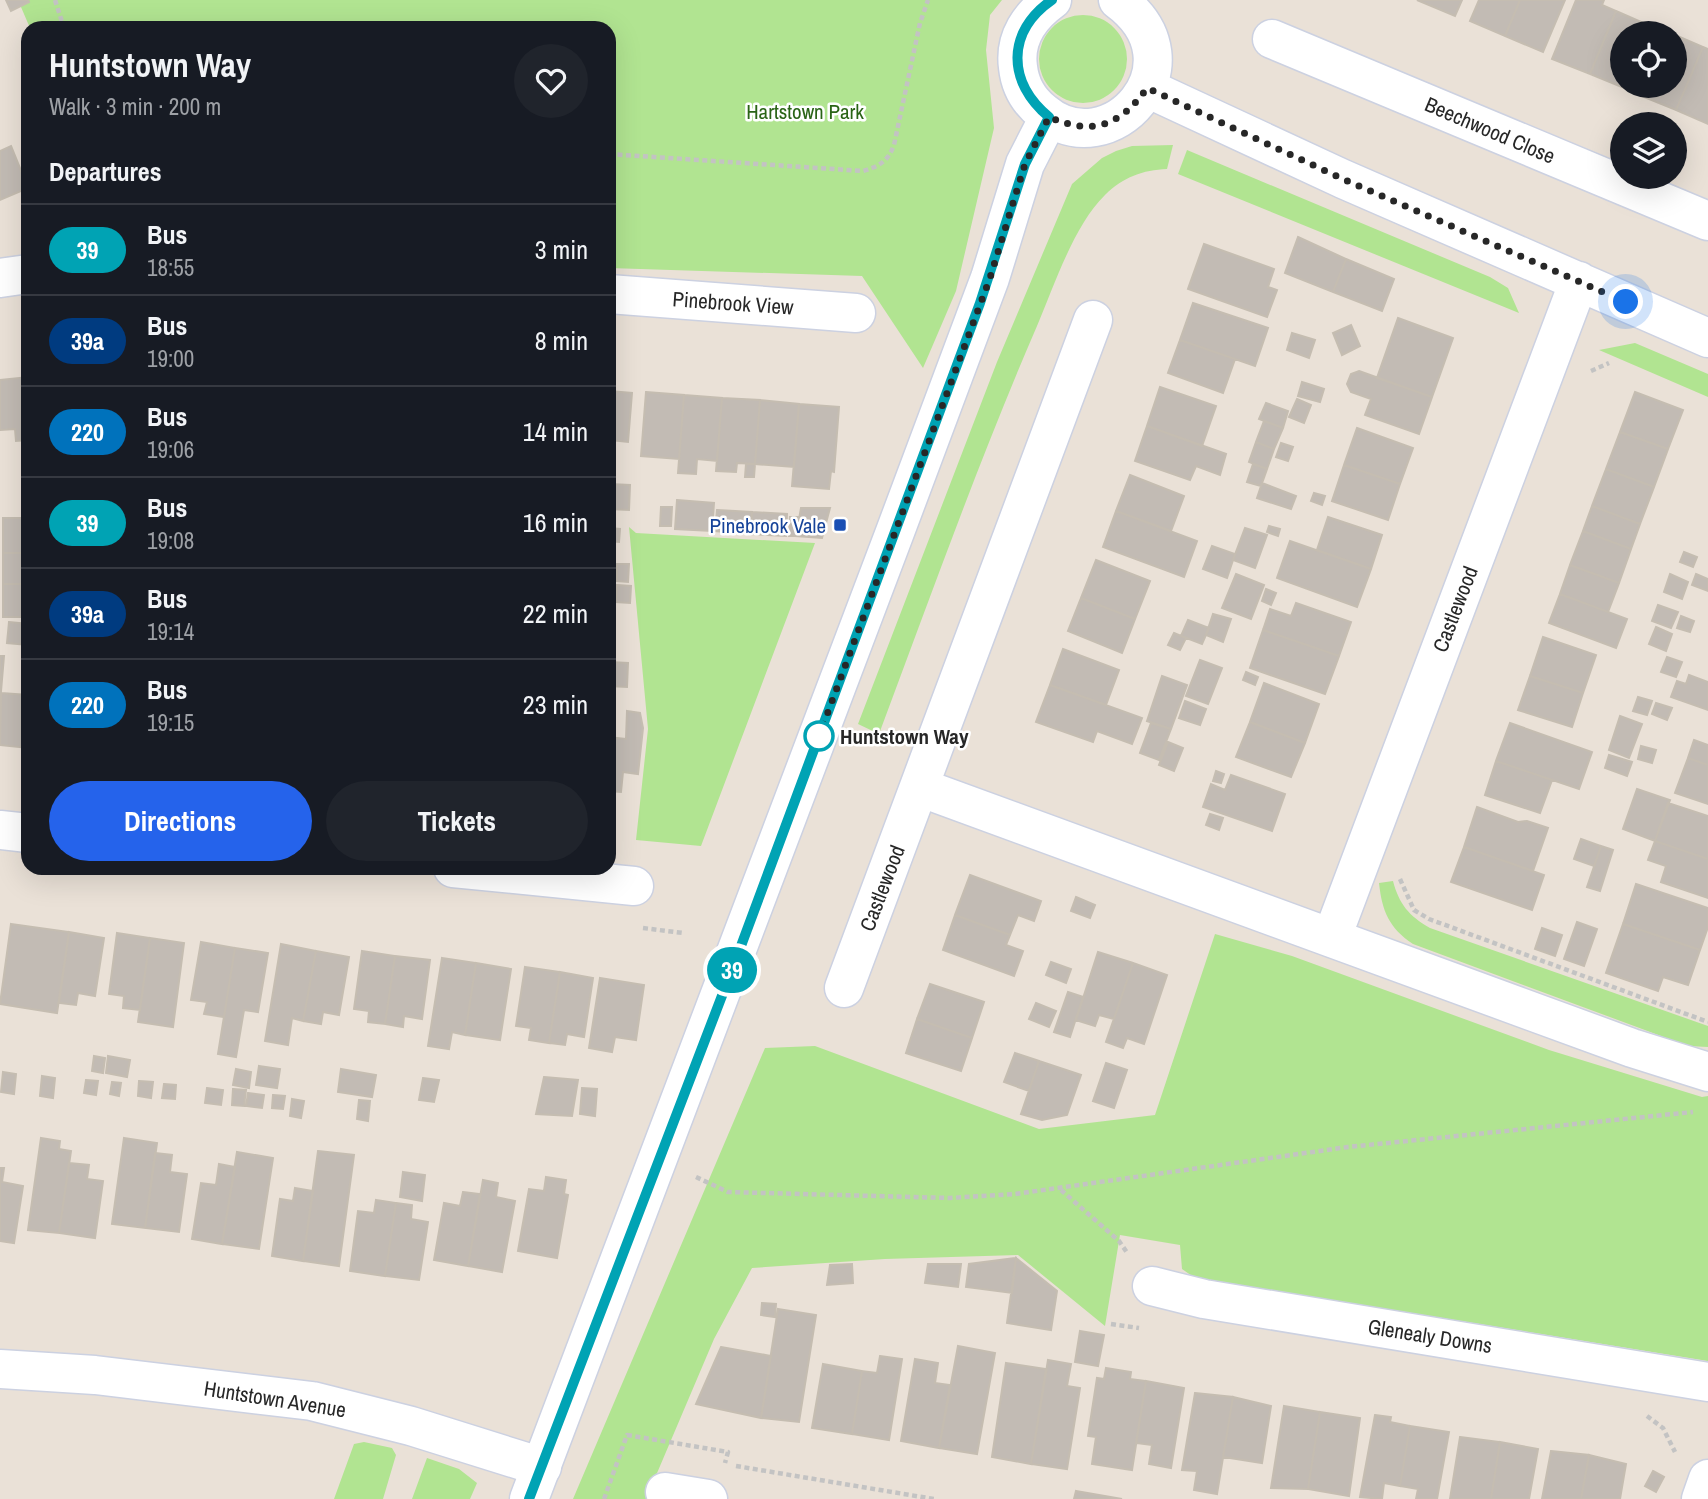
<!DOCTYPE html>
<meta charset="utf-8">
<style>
body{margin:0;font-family:"Archivo Narrow",sans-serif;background:#20242c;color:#f1f3f6;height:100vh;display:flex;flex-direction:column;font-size:26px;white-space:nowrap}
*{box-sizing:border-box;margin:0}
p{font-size:23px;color:#9ea1a6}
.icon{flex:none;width:38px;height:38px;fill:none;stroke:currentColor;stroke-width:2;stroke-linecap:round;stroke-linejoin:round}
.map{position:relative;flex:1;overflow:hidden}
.details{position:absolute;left:21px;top:21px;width:595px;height:854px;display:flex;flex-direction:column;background:#171b24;border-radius:21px;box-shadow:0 7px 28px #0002}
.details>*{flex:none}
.badge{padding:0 14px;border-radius:23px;font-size:24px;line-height:46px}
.controls{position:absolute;left:1610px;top:21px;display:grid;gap:14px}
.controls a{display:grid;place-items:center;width:77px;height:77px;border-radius:50%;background:#171b24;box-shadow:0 7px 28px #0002;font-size:35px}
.you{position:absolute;width:35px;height:35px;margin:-18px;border:5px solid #fff;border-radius:50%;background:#1a73e8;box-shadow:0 0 0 10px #1a73e833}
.map>.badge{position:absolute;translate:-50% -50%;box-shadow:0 0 0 4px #fff}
h2{padding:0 28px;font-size:26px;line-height:63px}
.round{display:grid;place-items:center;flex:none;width:74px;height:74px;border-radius:37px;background:#20242c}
.summary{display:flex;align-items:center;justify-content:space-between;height:119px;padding:0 28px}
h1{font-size:33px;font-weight:700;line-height:52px}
.action{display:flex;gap:14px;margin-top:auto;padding:14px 28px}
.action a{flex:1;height:80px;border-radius:42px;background:#2563eb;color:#fff;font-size:28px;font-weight:700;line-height:80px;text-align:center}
.action a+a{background:#20242c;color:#f1f3f6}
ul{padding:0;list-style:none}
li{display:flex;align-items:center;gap:21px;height:91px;padding:0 28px;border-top:2px solid #363941}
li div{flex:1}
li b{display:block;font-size:26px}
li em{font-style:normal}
li .badge{min-width:77px;font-weight:700;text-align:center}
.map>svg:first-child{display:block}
</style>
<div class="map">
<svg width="1708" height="1499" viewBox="0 0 1708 1499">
<rect width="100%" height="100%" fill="#eae1d7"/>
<path fill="#b1e491" d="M18,0h984l-12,15 -4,35 8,78 -38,163 -33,77 -61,-92 -253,-8v-240h-579z
M1039 59a44 44 0 1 1 88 0a44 44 0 1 1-88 0Z
M1173,145l-6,24c-24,1 -44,8 -62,26 -31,30 -51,91 -68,131 -58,134 -107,272 -158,408l-21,-10 139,-362 75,-178 30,-26 14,-7 16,-5z
M1187,150l303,127 18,11 11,25 -341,-139z
M1635,343l73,31v23l-109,-47z
M629,527l7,6 179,10 -114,303 -65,-6 12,-111z
M1393,881c6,23 16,35 37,47l278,98v21l-20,-1 -275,-102c-24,-16 -31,-33 -34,-61z
M1215,934l77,22 257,94 153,47 6,-1v265l-513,-83 -13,-9 -2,-24 -60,-10 -15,91 -87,-71 -133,4 -133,9 -38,71 -68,160h-73l192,-451 50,-2 224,83 116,-14z
M364,1442l28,6 4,7 -13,44h-49l20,-55z
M427,1458l32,11 18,14 -7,16h-58z"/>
<path fill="#c2bbb4" stroke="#c5bdb1" stroke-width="2" d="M6,0h22l1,2 -18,9z
M1417,0h45l-7,16z
M1479,0h41l-15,36 -35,-15z
M1520,0h45l-22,52 -38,-16z
M1576,0h28l-2,5 14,6 -26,63 -38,-15z
M1616,11l39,17 -2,5h-31v53h9l-2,4 -39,-16z
M1675,35l28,12 -27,63 -37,-15 4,-9h32z
M1703,47l5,2v75l-32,-14z
M11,146l17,42 -28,12v-49z
M1298,237l48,22 -13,33 -48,-19z
M1204,244l70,25 -6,18 9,3 -10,27 -79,-28z
M1346,259l48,20 -12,32 -49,-19z
M1193,303l75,25 -13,38 -75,-26z
M1398,318l55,20 -21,59 -55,-19z
M1351,325l9,21 -18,9 -9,-22z
M1292,333l23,7 -6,18 -22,-8z
M1180,340l55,19 -12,34 -55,-20z
M1359,371l73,26 -13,37 -54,-19 6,-16 -20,-7 -4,-8 4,-10z
M28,377v63l-12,1 -1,-12 -15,1v-50z
M1302,382l22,7 -4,13 -22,-6z
M1160,387l56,19 -14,40 -55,-20z
M609,391l23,2 -4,49 -18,-2 -1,11z
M646,392l38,3 -5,64 -38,-3z
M1635,392l48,18 -15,39 -48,-17z
M684,395l38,3 -5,63 -20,-2 -1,15 -18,-1z
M722,398l38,2 -5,64 -18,-1 -1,9 -20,-1z
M1297,399l14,6 -7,18 -15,-6z
M760,400l39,4 -5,63 -39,-3z
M1266,403l22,8 -5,17 -24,-9z
M799,404l40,3 -5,65 -3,-1 -2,18 -37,-3z
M1264,421l19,7 -9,21 -18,-7z
M1147,426l79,28 -6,21 -24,-9 -6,14 -55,-19z
M1357,428l56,20 -13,36 -56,-19z
M1620,432l48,17 -14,38 -48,-18z
M1256,442l18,7 -7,20 -18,-7z
M1281,443l12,4 -5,14 -12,-4z
M746,464h9l-1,13h-9z
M1253,464l14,5 -6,17 -14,-4z
M1344,465l56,19 -12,36 -56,-19z
M24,469h4v25l-3,1z
M1606,469l48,18 -14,37 -48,-18z
M1130,475l54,21 -13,35 -55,-20z
M1262,483l34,13 -5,13 -34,-11z
M609,484l21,1 -1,25 -20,-1z
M1314,493l11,3 -3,9 -11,-4z
M677,500l37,3 -2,28 -37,-2z
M1592,506l48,18 -9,25 -48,-18z
M661,507h11l-1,19h-11z
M801,508h29l-8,30 -26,-2z
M717,510l35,2 -1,22 -36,-3z
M1116,511l81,30 -13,36 -81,-30z
M752,512l35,2 -1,22 -35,-2z
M790,517h10l-4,19h-7z
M1328,517l54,18 -11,34 -54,-19z
M3,518h25v35h-25z
M1269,526l11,3 -2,7 -11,-4z
M609,528l11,1 -1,13 -10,-1z
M1245,528l22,7 -12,33 -22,-8z
M1583,531l48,18 -12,34 -49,-18z
M1290,541l81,28 -14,38 -80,-29z
M1212,546l23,8 -8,24 -24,-9z
M1684,552l13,5 -4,10 -13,-5z
M3,553h25v31h-25z
M1096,560l54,21 -15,38 -54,-21z
M617,564h12l-1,18 -11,-1z
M1570,565l49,18 -11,29 -48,-18z
M1236,574l28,11 -13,34 -29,-11z
M1670,574l18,8 -6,17 -18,-7z
M1696,574l12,5v12l-16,-6z
M3,584h25v33h-25z
M617,585l14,1 -1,17 -14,-1z
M1266,589l10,4 -5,12 -9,-4z
M1560,594l67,25 -11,29 -67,-25z
M1081,598l54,21 -13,34 -54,-22z
M1296,603l55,19 -12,34 -76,-26 7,-21 21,7z
M1658,605l20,7 -7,16 -19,-7z
M1213,614l18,5 -8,23 -17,-7z
M1681,616l13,5 -4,11 -13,-4z
M1188,620l21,8 -7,16 -21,-8z
M9,622l19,2v21l-21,-2z
M1656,627l16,7 -6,17 -17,-7z
M1263,630l76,26 -14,38 -75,-26z
M1174,633l12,5 -6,12 -12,-5z
M1543,637l53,18 -13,38 -53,-17z
M1063,649l56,21 -13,35 -56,-20z
M0,656h4l-4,47z
M1667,657l15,5 -6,15 -15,-5z
M1200,660l22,8 -14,36 -22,-8z
M609,662l19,1 -1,24 -18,-1z
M1246,672l12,5 -3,8 -12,-5z
M1689,675l19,7v28l-37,-13 6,-16 9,3z
M1162,676l25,9 -16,44 -24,-8z
M1530,676l53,17 -11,34 -54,-17z
M1264,683l55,21 -14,39 -55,-21z
M1050,685l92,33 -10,26 -35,-13 -4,11 -57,-20z
M1,693l27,2v53l-28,-3z
M1638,697l14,4 -5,14 -14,-4z
M1185,701l21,8 -6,16 -21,-7z
M1656,703l16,5 -5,12 -15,-6z
M627,711l13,2 3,15 -5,46 -15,-2 -2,20 -12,-1v-54l17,2z
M1620,716l22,8 -13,34 -20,-8z
M1250,722l55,21 -14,34 -55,-20z
M1151,723l20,6 -12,31 -19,-7z
M1510,723l82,29 -13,37 -83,-28z
M1694,740l14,5v20l-20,-7z
M1168,742l15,6 -9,23 -15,-6z
M1641,746l15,4 -4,13 -14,-4z
M1609,755l23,7 -5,14 -22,-8z
M1688,758l20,7v39l-33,-11z
M1496,761l56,19 -12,33 -55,-18z
M1216,771l8,3 -3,9 -8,-2z
M1231,775l54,19 -13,37 -69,-24 8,-23 14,6z
M1637,789l33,11 -15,41 -32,-12z
M1668,803l40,13v43l-53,-18z
M1477,807l41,15 9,-1 21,7 -15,43 -69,-24z
M1210,814l13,4 -4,12 -13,-5z
M1581,839l20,7 -7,20 -20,-7z
M1655,841l53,18v39l-47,-16 5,-16 -18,-6z
M1601,846l12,4 -13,41 -13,-4z
M1464,847l80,28 -12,35 -81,-28z
M970,875l71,26 -7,20 -16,-6 -8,20 -55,-20z
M1636,884l72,24v19l-8,23 -77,-26z
M1076,897l19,8 -5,13 -19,-7z
M955,915l55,20 -4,10 17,6 -9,25 -71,-26z
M1577,922l20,7 -13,37 -20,-7z
M11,924l58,8 -12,81 -57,-9z
M1623,924l77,26 -12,35 -25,-8 -5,14 -52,-18z
M1542,928l20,7 -7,21 -20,-7z
M69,932l35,6 -9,58 -17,-3 -2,12 -17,-2z
M117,933l33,5 -10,72 -17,-2 1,-12 -15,-2z
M150,938l34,5 -11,84 -35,-5z
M201,942l34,6 -11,69 -20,-3 3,-12 -16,-2z
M281,944l35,7 -13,70 -11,-3 -4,27 -23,-4z
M235,948l33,5 -10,59 -14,-2 -8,47 -18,-3z
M316,951l33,6 -10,58 -16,-3 -2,12 -18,-3z
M362,951l33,5 -10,68 -17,-2 1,-11 -15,-2z
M1098,952l35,11 -19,56 -15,-4 -4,11 -19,-6z
M395,956l35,4 -8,59 -18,-3 -1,11 -18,-3z
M442,958l34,5 -11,72 -13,-3 -3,17 -21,-3z
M1051,962l20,7 -5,14 -20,-8z
M476,963l35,6 -11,71 -35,-5z
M1133,963l34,12 -23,69 -17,-6 -4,10 -17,-6z
M525,967l35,5 -11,71 -20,-3 2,-12 -15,-2z
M560,972l33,6 -9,59 -17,-3 -2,11 -16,-2z
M600,978l44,7 -8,55 -21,-3 -3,15 -23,-4z
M930,984l54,18 -12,36 -55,-19z
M1068,992l15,5 -13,40 -16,-5z
M1036,1003l20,8 -7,16 -20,-8z
M917,1019l55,19 -11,33 -55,-18z
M1015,1053l24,8 -10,30 -25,-9z
M94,1056l11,2 -2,15 -11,-2z
M108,1056l22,4 -3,17 -21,-4z
M1039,1061l42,14 -14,40 -25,5 -21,-6z
M1106,1063l21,7 -13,38 -21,-7z
M259,1066l21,3 -3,19 -21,-3z
M236,1069l15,3 -2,16 -16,-3z
M341,1069l35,6 -4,22 -34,-5z
M3,1072l13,2 -2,20 -13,-2z
M42,1076l13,2 -2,20 -13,-2z
M544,1077l34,3 -6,36 -36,-2z
M423,1078l16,2 -5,22 -15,-2z
M86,1080l12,1 -2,14 -12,-2z
M139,1081l14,1 -2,16 -13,-2z
M112,1082l9,1 -2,13 -9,-2z
M164,1084l12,1 -1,14 -13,-1z
M207,1088l16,2 -2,15 -16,-2z
M582,1088l15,1 -2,27 -15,-2z
M233,1089l13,1 -2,16 -12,-1z
M248,1093l16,2 -2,13 -16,-2z
M273,1095l12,1 -2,13 -11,-1z
M292,1099l12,2 -3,17 -11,-2z
M359,1100l11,1 -2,20 -11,-2z
M41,1138l19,3 -1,8 12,2 -12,82 -31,-3z
M124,1138l33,5 -12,85 -33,-4z
M318,1151l36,4 -15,111 -36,-5z
M237,1152l36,6 -14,91 -37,-5z
M155,1153l17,2 -2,17 17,2 -8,58 -34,-4z
M69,1163l20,2 -2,14 16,2 -8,57 -36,-5z
M219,1164l16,3 -13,77 -30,-5 9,-56 15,2z
M0,1168h4l-2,14 21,4 -9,57 -14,-2z
M403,1172l22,3 -3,26 -22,-4z
M546,1177l20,3 -2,14 4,1 -11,63 -39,-7 11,-62 15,2z
M483,1180l15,3 -2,14 19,4 -13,71 -34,-6z
M295,1188l18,3 -10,70 -31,-5 8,-57 13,2z
M463,1192l17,2 -12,72 -34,-6 10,-57 16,3z
M376,1200l20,3 -11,73 -35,-5 8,-60 16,2z
M396,1203l16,2 -1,14 17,3 -9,58 -34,-4z
M1016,1258l41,33 -6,39 -44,-7z
M1016,1258l-4,35 -46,-6 3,-23z
M852,1264l1,19 -26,2 3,-20z
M928,1264h33l-3,23 -33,-4z
M762,1303l14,1 -1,13 -14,-2z
M778,1309l38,6 -17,107 -38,-4z
M1080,1331l24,4 -6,31 -23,-4z
M958,1346l37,7 -18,101 -38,-6z
M721,1347l50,9 -10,62 -65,-14z
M880,1356l22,3 -13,81 -37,-6 10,-63 15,2z
M915,1359l23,4 -3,20 15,2 -11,63 -38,-7z
M1048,1360l23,4 -4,22 13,2 -13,81 -36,-5z
M1006,1363l40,6 -15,95 -39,-7z
M823,1364l39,7 -10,63 -40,-6z
M1106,1368l25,4 -1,7 16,2 -14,89 -40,-6 4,-27 -8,-1 9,-58 7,1z
M1146,1381l38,7 -13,80 -22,-4 3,-19 -16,-2z
M1195,1393l38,4 -16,97 -23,-4 3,-19 -15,-1z
M1233,1397l38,9 -9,57 -39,-6z
M1284,1406l36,6 -12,77 -37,-1z
M1320,1412l40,6 -11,78 -41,-7z
M1375,1415l16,2 -1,5 20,4 -10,60 -16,-3 -2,16 -22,-2z
M1410,1426l39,6 -12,67h-21l2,-10 -18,-3z
M1460,1437l40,5 -9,57h-41z
M1500,1442l38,7 -9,50h-38z
M1551,1451l38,4 -8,44h-39z
M1589,1455l37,9 -6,35h-39z
M1653,1471l11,6 -8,15 -11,-6z
M1076,1491l46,8h-48z"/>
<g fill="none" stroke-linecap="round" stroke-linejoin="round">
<defs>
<path id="minor" d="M1272,39l436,182
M1147,88l196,91 365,159
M0,278l28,-4
M609,294l247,19
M919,787l713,261 76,24
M0,830l28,3
M453,868l181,18
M1332,937l247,-656
M844,988l249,-668
M1152,1286l52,13 504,83
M0,1369l95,6 217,26 99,25 131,41
M665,1492l43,7
M1701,1499l7,-20"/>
<path id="tertiary" d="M1052,0c-22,16 -38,38 -34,67 2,19 11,34 25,45 66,56 162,-48 75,-112
M529,1499l366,-967 95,-254 35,-114 24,-47"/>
</defs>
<use href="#minor" stroke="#ccd1e1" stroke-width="41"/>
<use href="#tertiary" stroke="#ccd1e1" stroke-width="41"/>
<path stroke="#c3c3c3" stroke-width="4.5" stroke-dasharray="5 3.5" stroke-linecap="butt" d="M55,0l9,28
M609,154l254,17c17,-5 25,-10 31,-26l26,-122 8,-23
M1591,371l18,-8
M1400,879l14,31 15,9 279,103
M643,928l40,5
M696,1177l32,15 222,6 65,-4 333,-47 345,-35
M1061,1190l58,51 9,13
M1111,1324l28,4
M1647,1416l16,12 12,24
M736,1466l198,33
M604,1499l23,-64 101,17 -3,11"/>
<use href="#minor" stroke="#fff" stroke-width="38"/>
<use href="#tertiary" stroke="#fff" stroke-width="38"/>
</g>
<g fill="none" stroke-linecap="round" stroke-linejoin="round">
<defs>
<path id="line" d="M529,1499l209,-545 242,-651 45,-139 24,-47c-42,-35 -43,-85 3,-117"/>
</defs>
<use href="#line" stroke="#fff" stroke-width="16"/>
<use href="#line" stroke="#00a3b4" stroke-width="10"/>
<path stroke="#272727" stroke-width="7" stroke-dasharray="0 12.6" d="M819,736l171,-458 35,-114 24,-47c44,19 71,9 98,-29l196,91 283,123"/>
</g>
<rect fill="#1a4fb4" stroke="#fff" stroke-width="2.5" x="833" y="518" width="14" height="14" rx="3.5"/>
<circle fill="#fff" stroke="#00a3b4" stroke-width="3.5" cx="819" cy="736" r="14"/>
<g text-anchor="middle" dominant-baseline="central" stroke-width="5" stroke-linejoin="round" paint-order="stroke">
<g font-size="21" fill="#2a6416" stroke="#fff">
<text x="805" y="111">Hartstown Park</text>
</g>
<g font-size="21" fill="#272727" stroke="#fff">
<text transform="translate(1490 130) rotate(23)">Beechwood Close</text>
<text transform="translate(733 303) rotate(4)">Pinebrook View</text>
<text transform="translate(1455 609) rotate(-69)">Castlewood</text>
<text transform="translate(882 888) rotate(-69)">Castlewood</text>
<text transform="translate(1430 1336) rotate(9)">Glenealy Downs</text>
<text transform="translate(275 1399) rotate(9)">Huntstown Avenue</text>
</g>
<g font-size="21" fill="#164399" stroke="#fff" text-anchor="end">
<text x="826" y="525">Pinebrook Vale</text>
</g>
<g font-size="21" font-weight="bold" fill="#272727" stroke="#fff" text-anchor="start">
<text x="840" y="736">Huntstown Way</text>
</g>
</g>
</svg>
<div class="controls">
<a><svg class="icon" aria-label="locate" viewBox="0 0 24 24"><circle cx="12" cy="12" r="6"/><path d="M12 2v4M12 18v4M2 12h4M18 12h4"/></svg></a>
<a><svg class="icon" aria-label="layers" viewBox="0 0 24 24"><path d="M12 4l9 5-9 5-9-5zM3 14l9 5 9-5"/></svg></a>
</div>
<div class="you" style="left:1626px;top:302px"></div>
<b class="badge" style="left:732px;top:970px;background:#00a3b4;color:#fff">39</b>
<section class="details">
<div class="summary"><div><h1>Huntstown Way</h1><p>Walk · 3 min · 200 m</p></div><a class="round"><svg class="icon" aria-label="heart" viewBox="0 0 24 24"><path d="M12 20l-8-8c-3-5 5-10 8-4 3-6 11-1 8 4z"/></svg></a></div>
<h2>Departures</h2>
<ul>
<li><span class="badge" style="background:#00a3b4;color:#fff">39</span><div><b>Bus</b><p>18:55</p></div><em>3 min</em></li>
<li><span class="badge" style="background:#003b80;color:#fff">39a</span><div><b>Bus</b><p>19:00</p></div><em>8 min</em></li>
<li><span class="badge" style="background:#0072bc;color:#fff">220</span><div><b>Bus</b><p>19:06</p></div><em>14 min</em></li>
<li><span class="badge" style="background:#00a3b4;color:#fff">39</span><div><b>Bus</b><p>19:08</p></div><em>16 min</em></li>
<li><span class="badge" style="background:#003b80;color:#fff">39a</span><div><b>Bus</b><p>19:14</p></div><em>22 min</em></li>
<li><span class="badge" style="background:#0072bc;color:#fff">220</span><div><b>Bus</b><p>19:15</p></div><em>23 min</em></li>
</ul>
<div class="action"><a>Directions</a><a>Tickets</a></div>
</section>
</div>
